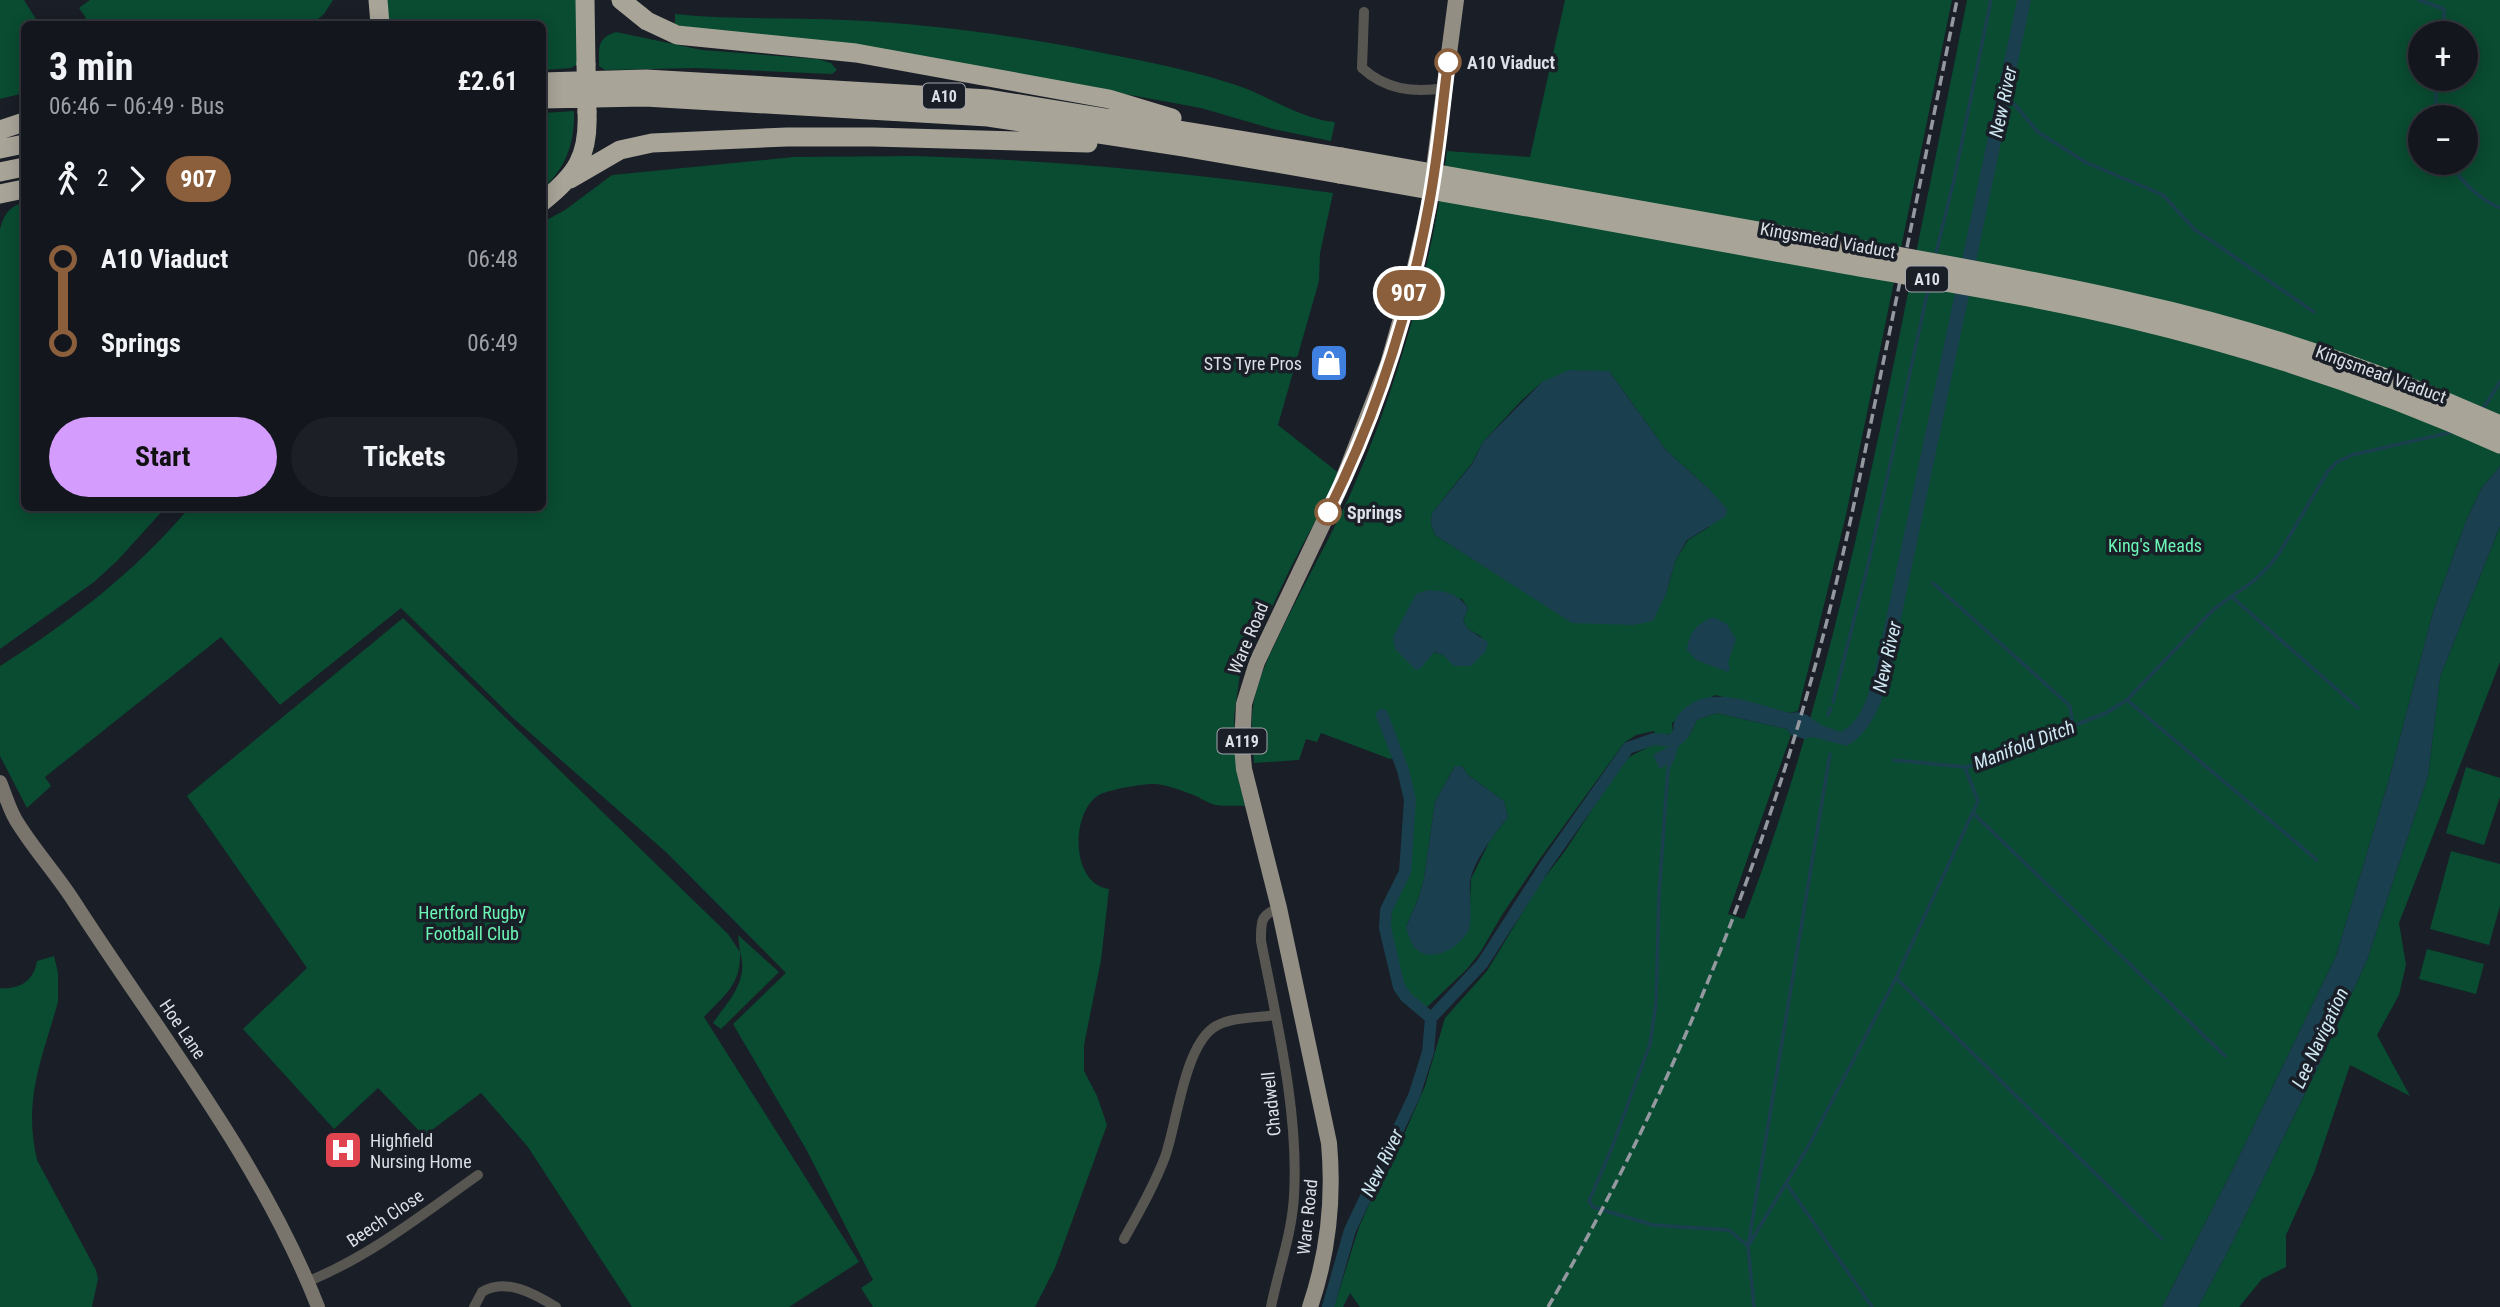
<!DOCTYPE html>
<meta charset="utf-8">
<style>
body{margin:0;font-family:"Roboto Condensed",sans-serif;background:#1c1f26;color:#f1f3f6;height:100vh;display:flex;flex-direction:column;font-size:26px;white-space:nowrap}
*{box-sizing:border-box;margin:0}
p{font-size:23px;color:#9d9fa4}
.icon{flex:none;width:38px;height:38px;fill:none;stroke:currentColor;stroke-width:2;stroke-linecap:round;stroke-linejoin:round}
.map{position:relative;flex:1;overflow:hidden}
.drawer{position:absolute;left:21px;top:21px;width:525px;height:490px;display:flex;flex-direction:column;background:#13161d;border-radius:10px;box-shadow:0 4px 18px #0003,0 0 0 2px #32353b}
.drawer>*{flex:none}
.badge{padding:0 14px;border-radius:23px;font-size:24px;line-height:46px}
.tools{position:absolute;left:2408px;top:21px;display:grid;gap:14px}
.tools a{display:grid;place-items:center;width:70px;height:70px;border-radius:50%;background:#13161d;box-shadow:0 4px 18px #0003,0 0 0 2px #32353b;font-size:35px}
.map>.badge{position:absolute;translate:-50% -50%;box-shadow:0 0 0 4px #fff}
.legs{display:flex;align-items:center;gap:10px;height:77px;padding:0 28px;font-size:23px}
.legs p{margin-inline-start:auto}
.summary{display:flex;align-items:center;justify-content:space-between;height:119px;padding:0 28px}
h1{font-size:38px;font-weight:700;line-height:52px}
.action{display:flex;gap:14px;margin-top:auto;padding:14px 28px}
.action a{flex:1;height:80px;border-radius:42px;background:#d49cfc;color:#111;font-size:28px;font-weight:700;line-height:80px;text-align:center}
.action a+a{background:#1c1f26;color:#f1f3f6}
ul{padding:0 28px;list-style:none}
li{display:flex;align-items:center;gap:24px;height:84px;font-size:26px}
li i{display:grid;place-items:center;width:10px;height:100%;margin:0 9px;background:currentColor}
li i::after{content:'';width:18px;height:18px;margin:-9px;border:5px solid;border-radius:50%;background:#13161d}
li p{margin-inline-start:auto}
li:first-child i{background:linear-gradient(#0000 50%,currentColor 0)}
li:last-child i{background:linear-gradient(currentColor 50%,#0000 0)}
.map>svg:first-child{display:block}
</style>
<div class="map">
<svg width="2500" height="1307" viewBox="0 0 2500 1307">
<rect width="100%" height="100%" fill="#191e27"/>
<path fill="#094c31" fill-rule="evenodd" d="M0,0h24l15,24h-15v69l-24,6z
M90,0h243l-9,14 -12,10h-235l9,-6 -7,-10z
M385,0h191l2,64 -7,4 -28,2 -1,-46h-155z
M1565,0h387l-106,515 -48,196 -8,2 -75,-18 -43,28 1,10 -17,5 -2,-7 -18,4 -12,8 -85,117 -37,55 -21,36 -14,18 -41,39 -14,-12 -9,-13 -8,-24 -5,-32 2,-18 18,-39 2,-27v-53l-10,-34 -12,3 -69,-26 -4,9 -11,-3 -7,21 -45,3c-1,-16 -3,-32 -2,-48 3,-33 20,-65 34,-94 22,-45 47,-88 67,-133 46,-106 79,-223 94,-337l83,6zM1609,371l57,79 43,39v38l-21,13 -13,21 -9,33 -94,28 -137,-87 -4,-11 1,-11 40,-50 11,-21 39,-42 20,-18zM1461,598l7,10 -5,13 5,8 14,8 -39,18 -10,-3zM1455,766h7l6,9 36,26 4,16 -18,23 -19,39 -2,50 -63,-2 13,-30 5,-19 11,-76z
M1967,0h533v466l-19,23 -15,32 -33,91 -45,171 -52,173 -104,215 -70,136h-802l-10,-14 -7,14h-9l25,-80 13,-29 15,-24 38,-88 20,-68 42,-47 52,-86 26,-34 41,-63 23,-31 29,-15 7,2 23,-6 9,-18 20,-7 70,16 4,6 -63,179 16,5c71,-185 113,-377 153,-571 23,-116 47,-232 70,-348zM2420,33h46v46h-46zM2420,117h46v46h-46z
M675,14c56,6 113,3 169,6 93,4 188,18 279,37 37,7 77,16 113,28 33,11 64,34 99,37l-4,19 -58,-12 -72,-21 -175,-32 -351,-51z
M616,32l86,18 116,9 13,4 6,7 -5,4 -136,-6 -91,2 -6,-4c0,-19 -2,-28 17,-34z
M574,111c1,32 -8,56 -31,78v-76z
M914,156c140,4 280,17 419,37l-13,60 -1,28 -41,144 62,49 -48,91 -52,109 -6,43 3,56 8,33c-10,-1 -23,1 -33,-2 -8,-3 -16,-9 -24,-11 -10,-4 -22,-8 -32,-9 -11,-1 -42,5 -53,9 -33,13 -34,91 6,96l-8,71 -17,85v26l13,25 10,29 -52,143 -20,39h-162l-12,-19 12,-8 -67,-131 -73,-125 53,-51 -119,-120 -154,-135 -112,-110 -121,97 -59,-68 -176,140 6,9 -24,22 -27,-52v-90c71,-45 135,-94 189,-158h353l1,-286 22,-12 47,-35 182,-18z
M24,202v306h141l-47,52 -24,22 -94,67v-420c5,-16 8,-21 24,-27z
M2500,526v136l-101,261 7,42 -7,30 -22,40 33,61 -60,-31 -36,108 -28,62v32l-24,12 -23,28h-41l30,-56 91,-186 48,-105 61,-184 12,-99z
M403,618l325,316 12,18 -2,-17 41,37 -58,57 -8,-6c16,-23 36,-42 27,-71 1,33 -15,42 -36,65l155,245 -70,45h-157l-104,-160 -47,-54 -57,43 -46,-48 -44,41 -91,-100 64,-61 -120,-172z
M2466,767l34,11v19l-16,48 -38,-12z
M2451,851l49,13v42l-11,39 -59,-16z
M2427,949l57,15 -8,30 -57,-15z
M54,956l4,17v29c-16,57 -35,97 -21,158l59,110 2,9 -6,28h-92v-319c19,2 34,-7 37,-27z"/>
<path fill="#1a3f4e" d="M2017,0h14l-132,628c-9,39 -14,96 -52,118l-34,-9 -9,2 -13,-4 -4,-6 -70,-16 -20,7 -9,18 -10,9 -4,14 -14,8 -7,-14 19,-10 -7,-1v-5l9,-1c-2,-15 0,-19 10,-29 28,-26 74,-4 106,4 14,-3 18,3 28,10 6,4 16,6 23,9 22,-12 27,-38 34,-61z
M1569,370l40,1 57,79 43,39 18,20 -1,7 -39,24 -12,21 -9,33 -13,27 -19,4 -62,-2 -137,-88 -4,-11 1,-11 40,-49 11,-22 59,-60z
M2500,466v60l-60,151 -12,99 -61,184 -48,105 -91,186 -30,56h-36l70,-136 104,-215 52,-173 45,-171 33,-91 15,-32z
M1428,590c18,1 29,3 40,18l-5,13 5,8 20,13 -2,9 -15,15h-17l-11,-11 -9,-3 -13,16 -5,2 -21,-21 -2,-12 23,-43z
M1713,617l14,7 9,15 -8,24 2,6 -2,3 -32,-12 -9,-10c2,-18 10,-26 26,-33z
M1455,766h7l6,9 36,26 4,16c-13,16 -35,45 -38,65 -1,12 3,40 -2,49 -9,17 -37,34 -54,16 -4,-6 -6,-13 -8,-20l13,-30 5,-19 11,-76z"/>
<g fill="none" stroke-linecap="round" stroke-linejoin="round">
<path stroke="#1a3f4e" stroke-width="3.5" d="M2419,0l25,9v24
M2008,97l30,35 47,30 78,33 31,34 120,83
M2436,117v-38
M2450,163c11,18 30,37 50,45
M1935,257l19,-77 37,-180
M2483,409l17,-27
M1933,583l137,123 3,20
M2232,597l126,111
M2127,700l190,160
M1833,702l37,-145 59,-272
M1828,715l3,-7
M1894,760l71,7
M1671,762l-3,7 -9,125 -3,109 -6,41 -39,106 -22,51 4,6 60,18 76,5 19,16
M1973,813l252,243
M1896,978l266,261
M1786,1183l86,124
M1748,1246l60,-99 88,-169 82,-177 -13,-33 141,-55 21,-13 87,-91 41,-29 15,-15 10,-13 48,-81 9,-9 15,-7 100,-23
M1754,1307l-6,-61 82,-492"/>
<path stroke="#1a3f4e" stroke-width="12" d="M1382,715l21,55 7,30 -5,72 -19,38 -1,18 14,59 7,10 25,21
M1328,1307l22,-77 64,-134 14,-44 3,-34 51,-54 65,-101 81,-115 26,-9 19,2 3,-5"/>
<path stroke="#585651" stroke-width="10" d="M1364,12l-2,56c24,22 52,25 83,20
M1124,1239c15,-27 30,-53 41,-82 12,-34 19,-108 48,-129 15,-11 43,-10 62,-13
M309,1281c61,-25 114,-67 169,-106
M474,1307l8,-15c23,-15 53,2 74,15
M1271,1307c7,-36 21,-73 23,-111 5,-83 -17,-173 -33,-255 0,-19 -1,-26 18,-33"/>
<path stroke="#79756d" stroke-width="14" d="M0,782c6,14 10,31 19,43 17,27 39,51 56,78 85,132 185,257 243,404"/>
<path stroke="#928e84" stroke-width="16" d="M1310,1307c18,-53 24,-109 19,-164l-50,-235 -35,-139 -2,-23 2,-42 13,-42 82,-172 49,-126 24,-84 17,-74 27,-206"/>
<path stroke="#a9a498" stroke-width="19" d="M378,0l2,24
M585,0l1,64
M621,0l26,21 30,14 179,18 253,46 63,19
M542,82l104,-3 343,20 353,58
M542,99l103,-2 343,20 196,30 155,27
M0,130l24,-8
M0,149l24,-5
M0,172l24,-5
M570,179l50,-29 32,-7 135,-6h86l215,6
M0,194l24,-5
M542,202c34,-27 47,-45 45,-90"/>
<path stroke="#94989f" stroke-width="3.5" stroke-dasharray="10 5" stroke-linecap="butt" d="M1548,1307c116,-199 205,-416 266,-637 27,-98 47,-198 67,-297 26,-124 51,-249 76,-373"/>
<path stroke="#a9a498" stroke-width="19" d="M586,64l1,48
M1342,157c167,29 334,59 501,89 96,18 193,34 288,56 127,28 251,70 369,123
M1339,174c168,29 335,59 503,90 96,17 193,32 289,55 126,30 250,71 369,125"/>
</g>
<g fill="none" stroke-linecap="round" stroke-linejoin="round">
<defs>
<path id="line-1" d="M1328,512c48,-96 82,-202 101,-308 9,-47 13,-95 19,-142"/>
</defs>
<use href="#line-1" stroke="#fff" stroke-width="16"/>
<use href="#line-1" stroke="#8b5e3c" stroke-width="10"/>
</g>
<defs>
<symbol id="shop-square" viewBox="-11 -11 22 22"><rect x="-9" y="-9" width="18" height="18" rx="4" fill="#3f7fe0" stroke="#191e27"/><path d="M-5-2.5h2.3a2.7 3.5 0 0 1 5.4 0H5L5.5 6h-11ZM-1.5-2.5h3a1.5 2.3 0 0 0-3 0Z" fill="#fff"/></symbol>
<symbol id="hospital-square" viewBox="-11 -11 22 22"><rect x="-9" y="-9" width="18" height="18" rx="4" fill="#e0444e" stroke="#191e27"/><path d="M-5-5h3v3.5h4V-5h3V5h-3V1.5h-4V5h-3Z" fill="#fff"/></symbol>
</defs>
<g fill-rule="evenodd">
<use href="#shop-square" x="1307" y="341" width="44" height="44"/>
<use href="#hospital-square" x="321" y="1128" width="44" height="44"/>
</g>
<g fill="#fff" stroke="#8b5e3c" stroke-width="3.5">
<circle cx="1448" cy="62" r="12"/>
<circle cx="1328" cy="512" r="12"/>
</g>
<g text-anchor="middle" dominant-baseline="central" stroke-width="7" stroke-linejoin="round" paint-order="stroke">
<g fill="#191e27" stroke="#a2a5ac" stroke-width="2">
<rect x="923" y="83.5" width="42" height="25" rx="5"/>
<rect x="1906" y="266.5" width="42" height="25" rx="5"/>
<rect x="1217.5" y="728.5" width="49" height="25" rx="5"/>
</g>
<g font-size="16" font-weight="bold" fill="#dcdfe5">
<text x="944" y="96">A10</text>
<text x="1927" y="279">A10</text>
<text x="1242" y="741">A119</text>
</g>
<g font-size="18" font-weight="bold" fill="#dcdfe5" stroke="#191e27" text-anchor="start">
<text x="1467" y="62">A10 Viaduct</text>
<text x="1347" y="512">Springs</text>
</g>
<g font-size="18" fill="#dcdfe5" stroke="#191e27">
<text transform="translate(1828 240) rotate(10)">Kingsmead Viaduct</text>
<text transform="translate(2381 374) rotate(20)">Kingsmead Viaduct</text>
<text transform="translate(1248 638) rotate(-67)">Ware Road</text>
<text transform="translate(183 1029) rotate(56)">Hoe Lane</text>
<text transform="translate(1271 1104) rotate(-96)">Chadwell</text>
<text transform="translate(1307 1217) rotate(-84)">Ware Road</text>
<text transform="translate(385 1218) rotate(-34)">Beech Close</text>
</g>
<g font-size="18" fill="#dcdfe5" stroke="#191e27" text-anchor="end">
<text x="1302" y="363">STS Tyre Pros</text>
<text x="370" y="1140" text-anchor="start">Highfield<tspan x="370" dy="21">Nursing Home</tspan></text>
</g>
<g font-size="18" fill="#6bf6b5" stroke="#191e27">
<text x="2155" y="545">King's Meads</text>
<text x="472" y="912">Hertford Rugby<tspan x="472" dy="21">Football Club</tspan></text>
</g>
<g font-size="19" font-style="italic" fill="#cfe8f3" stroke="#191e27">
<text transform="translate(2003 102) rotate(-78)">New River</text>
<text transform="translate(1887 657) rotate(-77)">New River</text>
<text transform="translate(2024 745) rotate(-21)">Manifold Ditch</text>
<text transform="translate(2320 1038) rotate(-65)">Lee Navigation</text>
<text transform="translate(1382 1163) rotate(-64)">New River</text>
</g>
</g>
</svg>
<div class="tools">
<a>+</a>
<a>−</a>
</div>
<b class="badge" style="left:1409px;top:293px;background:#8b5e3c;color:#fff">907</b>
<section class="drawer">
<div class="summary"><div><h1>3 min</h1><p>06:46 – 06:49 · Bus</p></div><b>£2.61</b></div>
<div class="legs"><svg class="icon" aria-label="walk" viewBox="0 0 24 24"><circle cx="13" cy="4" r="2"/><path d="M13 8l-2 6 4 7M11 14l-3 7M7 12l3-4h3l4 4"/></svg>2<svg class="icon" aria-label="forward" viewBox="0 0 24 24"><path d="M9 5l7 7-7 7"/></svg><b class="badge" style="background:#8b5e3c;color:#fff">907</b></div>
<ul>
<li><i style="color:#8b5e3c"></i><b>A10 Viaduct</b><p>06:48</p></li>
<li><i style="color:#8b5e3c"></i><b>Springs</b><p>06:49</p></li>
</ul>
<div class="action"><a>Start</a><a>Tickets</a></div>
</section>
</div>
